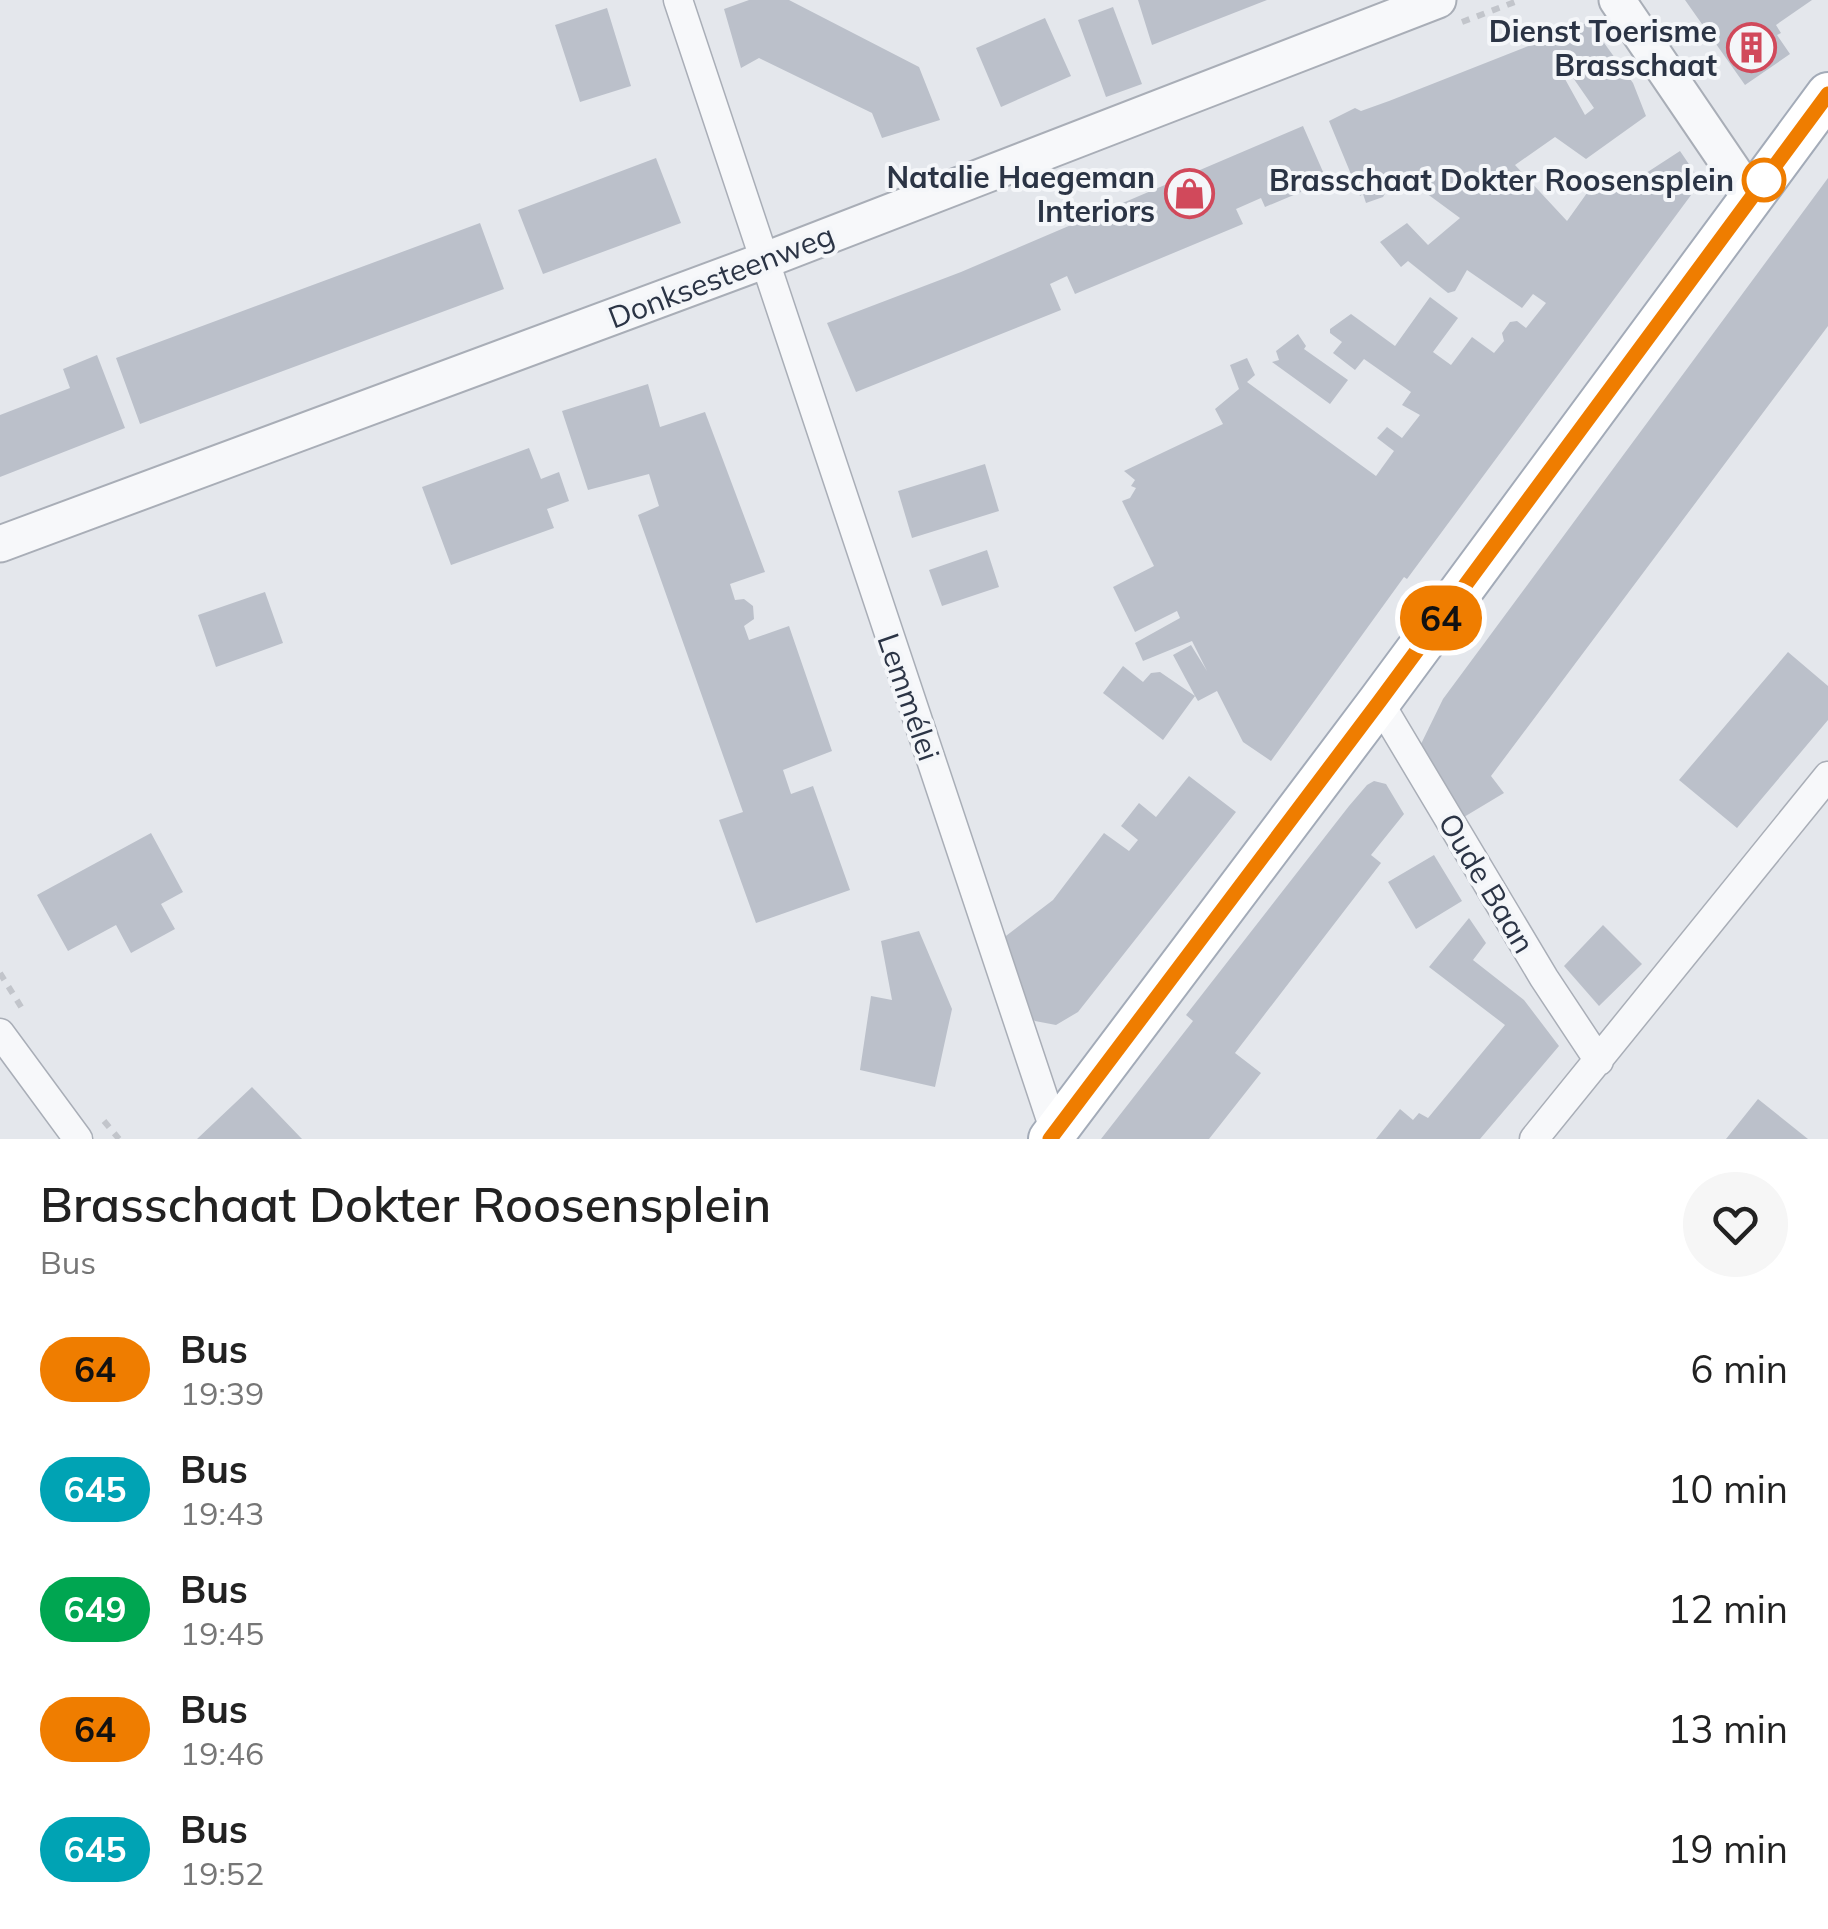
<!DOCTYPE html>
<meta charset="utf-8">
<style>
body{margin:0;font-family:Mulish,sans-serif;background:#f6f6f6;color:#222;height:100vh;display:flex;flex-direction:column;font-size:38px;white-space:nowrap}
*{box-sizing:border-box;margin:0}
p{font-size:32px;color:#767676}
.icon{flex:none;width:55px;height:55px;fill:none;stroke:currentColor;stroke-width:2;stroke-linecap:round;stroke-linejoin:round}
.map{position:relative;height:1139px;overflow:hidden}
.drawer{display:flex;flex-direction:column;background:#fff;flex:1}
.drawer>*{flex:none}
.badge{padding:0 20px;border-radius:32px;font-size:35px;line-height:65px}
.map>.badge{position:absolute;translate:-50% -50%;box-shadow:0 0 0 5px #fff}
.round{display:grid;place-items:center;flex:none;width:105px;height:105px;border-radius:52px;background:#f6f6f6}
.summary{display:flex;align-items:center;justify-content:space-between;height:170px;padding:0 40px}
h1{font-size:48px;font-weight:600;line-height:75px}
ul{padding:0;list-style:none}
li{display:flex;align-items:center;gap:30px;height:120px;padding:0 40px}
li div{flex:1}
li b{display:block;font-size:38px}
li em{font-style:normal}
li .badge{min-width:110px;font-weight:700;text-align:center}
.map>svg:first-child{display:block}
</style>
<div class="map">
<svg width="1828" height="1139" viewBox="0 0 1828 1139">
<rect width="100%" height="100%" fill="#e4e7ec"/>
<path fill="#bbc0ca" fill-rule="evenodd" d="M749,0h40l130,67 21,53 -58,18 -10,-25 -113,-55 -18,10 -17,-59z
M1138,0h129l-115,45z
M1685,0h127l-36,25 5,8 -4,2 13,19 -45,31z
M1113,7l29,77 -36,13 -28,-77z
M607,8l24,78 -51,16 -25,-77z
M1045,18l26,58 -70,31 -25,-59z
M1589,22l44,61 13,33 -60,43 -31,-22 -40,28 52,56 35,-49 21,16 57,-37 17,25v11l-290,392 -3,-2 -133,184 -28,-19 -26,-51 -19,10 -3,-5 -32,44 -60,-47 20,-27 20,16 8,-9 9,-1 35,24 -22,-41 18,-10 16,26 -15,-30 -49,20 -8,-18 45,-25 -3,-7 -42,21 -22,-45 41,-21 -32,-65 8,-3 6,-10 -5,-2 4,-6 -11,-9 99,-47 -8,-15 24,-20 -9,-24 17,-7 8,17 -8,7 129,94 18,-25 -17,-13 10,-11 15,11 18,-23 -18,-10 9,-13 -47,-33 -9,11 -22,-17 9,-11 -12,-9v-4l21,-15 44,32 35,-49 28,21 -25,34 18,13 21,-28 22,16 10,-12 -2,-8 8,-11 7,-1 9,7 20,-25 -13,-9 -11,14 -55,-38 -12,21 -7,2 -40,-32 -7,6 -21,-25 27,-19 21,22 32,-27 -34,-25 -8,-21 -27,11 -8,14 -17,6 -3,-9 -3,2 -31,-75 26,-13 6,3 28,-10zM1560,59l34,49 -9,7 -30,-54z
M1303,126l24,55 -62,26 -4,-9 -25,11 7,15 -168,70 -8,-18 -17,8 11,26 -205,82 -29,-69 134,-51z
M656,158l25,65 -138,51 -25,-64z
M1828,178v148l-337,450 13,17 -45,27 -39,-74 23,-47z
M480,223l24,66 -364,135 -24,-66z
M1298,334l8,12 -2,3 44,31 -18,24 -58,-42 7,-2 -3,-9z
M97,355l28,73 -125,49v-62l70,-27 -7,-19z
M648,384l12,43 45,-15 60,160 -35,12 5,16 9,-1 9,7 1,13 -10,7 5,14 40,-14 43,125 -49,19 8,24 22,-8 37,104 -94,33 -37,-103 24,-8 -105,-297 21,-9 -10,-32 -61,16 -26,-79z
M529,448l12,31 18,-7 10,29 -22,8 7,19 -103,37 -29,-78z
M985,464l14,47 -87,27 -14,-47z
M987,550l12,37 -57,19 -13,-36z
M265,592l18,51 -67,24 -18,-52z
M1788,652l40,34v34l-91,108 -58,-48z
M1189,776l47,36 -158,200 -22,13 -21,-4 -6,-5 -31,-74 55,-42 51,-67 25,18 9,-11 -17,-14 18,-23 17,14z
M1374,781l12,3 18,30 -33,41 10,8 -146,190 26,20 -52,66h-108l92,-118 -7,-6 163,-209 18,-21z
M151,833l32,59 -22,12 14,25 -44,24 -15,-28 -48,26 -31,-56z
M1434,855l28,46 -46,28 -28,-47z
M1469,918l17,25 -13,17 51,40 35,46 -79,93h-104l24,-30 13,11 6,-7 9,5 77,-93 -76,-58z
M1603,925l39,39 -43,42 -35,-40z
M919,931l33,78 -17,78 -75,-17 11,-74 21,4 -11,-59z
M252,1087l50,52h-105z
M1758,1099l50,40h-82z"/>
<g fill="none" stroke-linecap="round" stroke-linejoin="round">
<defs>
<path id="minor" d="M678,0l377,1132
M1379,702l165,276 55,83
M0,1033l78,106
M1534,1139l294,-363"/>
<path id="tertiary" d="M1617,0l134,197
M0,544l763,-283 675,-261"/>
<path id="primary" d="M1050,1139l329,-437 449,-608"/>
</defs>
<use href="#minor" stroke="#a9aeb7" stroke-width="31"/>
<use href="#tertiary" stroke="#a9aeb7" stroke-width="39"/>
<use href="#primary" stroke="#a3abb8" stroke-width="46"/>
<path stroke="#c2c5cb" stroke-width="6" stroke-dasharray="8 8" stroke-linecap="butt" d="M1462,22l58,-22
M0,973l23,37
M104,1121l15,18"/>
<use href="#minor" stroke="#f7f8fa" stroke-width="28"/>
<use href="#tertiary" stroke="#f7f8fa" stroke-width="35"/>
<use href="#primary" stroke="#fff" stroke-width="42"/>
</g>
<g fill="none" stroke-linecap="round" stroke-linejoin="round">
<defs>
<path id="line" d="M1050,1139l329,-437 449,-608"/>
</defs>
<use href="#line" stroke="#fff" stroke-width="22"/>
<use href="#line" stroke="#ef7d00" stroke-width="15"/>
</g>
<defs>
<symbol id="building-ring" viewBox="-11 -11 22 22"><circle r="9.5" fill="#f4f6f9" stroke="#d1495b" stroke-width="1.5"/><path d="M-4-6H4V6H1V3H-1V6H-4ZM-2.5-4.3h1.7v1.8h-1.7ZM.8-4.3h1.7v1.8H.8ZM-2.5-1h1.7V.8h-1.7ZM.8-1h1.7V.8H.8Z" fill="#d1495b"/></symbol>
<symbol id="shop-ring" viewBox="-11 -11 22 22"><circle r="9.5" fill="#f4f6f9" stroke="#d1495b" stroke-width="1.5"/><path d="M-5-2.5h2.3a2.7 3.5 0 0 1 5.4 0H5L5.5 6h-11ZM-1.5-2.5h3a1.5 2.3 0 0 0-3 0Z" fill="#d1495b"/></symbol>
</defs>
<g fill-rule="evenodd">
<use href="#building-ring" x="1724" y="20" width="55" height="55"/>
<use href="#shop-ring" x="1162" y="166" width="55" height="55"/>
</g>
<circle fill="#fff" stroke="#ef7d00" stroke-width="5" cx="1764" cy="180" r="20"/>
<g text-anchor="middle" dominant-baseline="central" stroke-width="8" stroke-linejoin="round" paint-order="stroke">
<g font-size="30" font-weight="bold" fill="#2b3445" stroke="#f4f6f9" text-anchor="end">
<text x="1717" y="31">Dienst Toerisme<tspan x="1717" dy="34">Brasschaat</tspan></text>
<text x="1155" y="177">Natalie Haegeman<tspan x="1155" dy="34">Interiors</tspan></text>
</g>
<g font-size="30" font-weight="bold" fill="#2b3445" stroke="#f4f6f9" text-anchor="end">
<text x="1734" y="180">Brasschaat Dokter Roosensplein</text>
</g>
<g font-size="30" fill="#2b3445" stroke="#f4f6f9">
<text transform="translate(721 276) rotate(-21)">Donksesteenweg</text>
<text transform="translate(909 697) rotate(71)">Lemmélei</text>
<text transform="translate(1487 883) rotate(59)">Oude Baan</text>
</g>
</g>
</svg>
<b class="badge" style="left:1441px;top:618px;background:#ef7d00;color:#111">64</b>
</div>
<section class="drawer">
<div class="summary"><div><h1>Brasschaat Dokter Roosensplein</h1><p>Bus</p></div><a class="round"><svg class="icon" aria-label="heart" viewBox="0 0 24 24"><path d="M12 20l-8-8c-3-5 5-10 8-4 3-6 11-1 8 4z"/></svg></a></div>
<ul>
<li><span class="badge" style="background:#ef7d00;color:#111">64</span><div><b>Bus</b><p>19:39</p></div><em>6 min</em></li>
<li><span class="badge" style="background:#00a3b4;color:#fff">645</span><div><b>Bus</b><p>19:43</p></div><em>10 min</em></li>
<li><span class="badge" style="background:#00a651;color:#fff">649</span><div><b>Bus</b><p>19:45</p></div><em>12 min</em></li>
<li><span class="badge" style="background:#ef7d00;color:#111">64</span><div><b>Bus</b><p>19:46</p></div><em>13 min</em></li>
<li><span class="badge" style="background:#00a3b4;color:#fff">645</span><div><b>Bus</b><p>19:52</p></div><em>19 min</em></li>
</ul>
</section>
